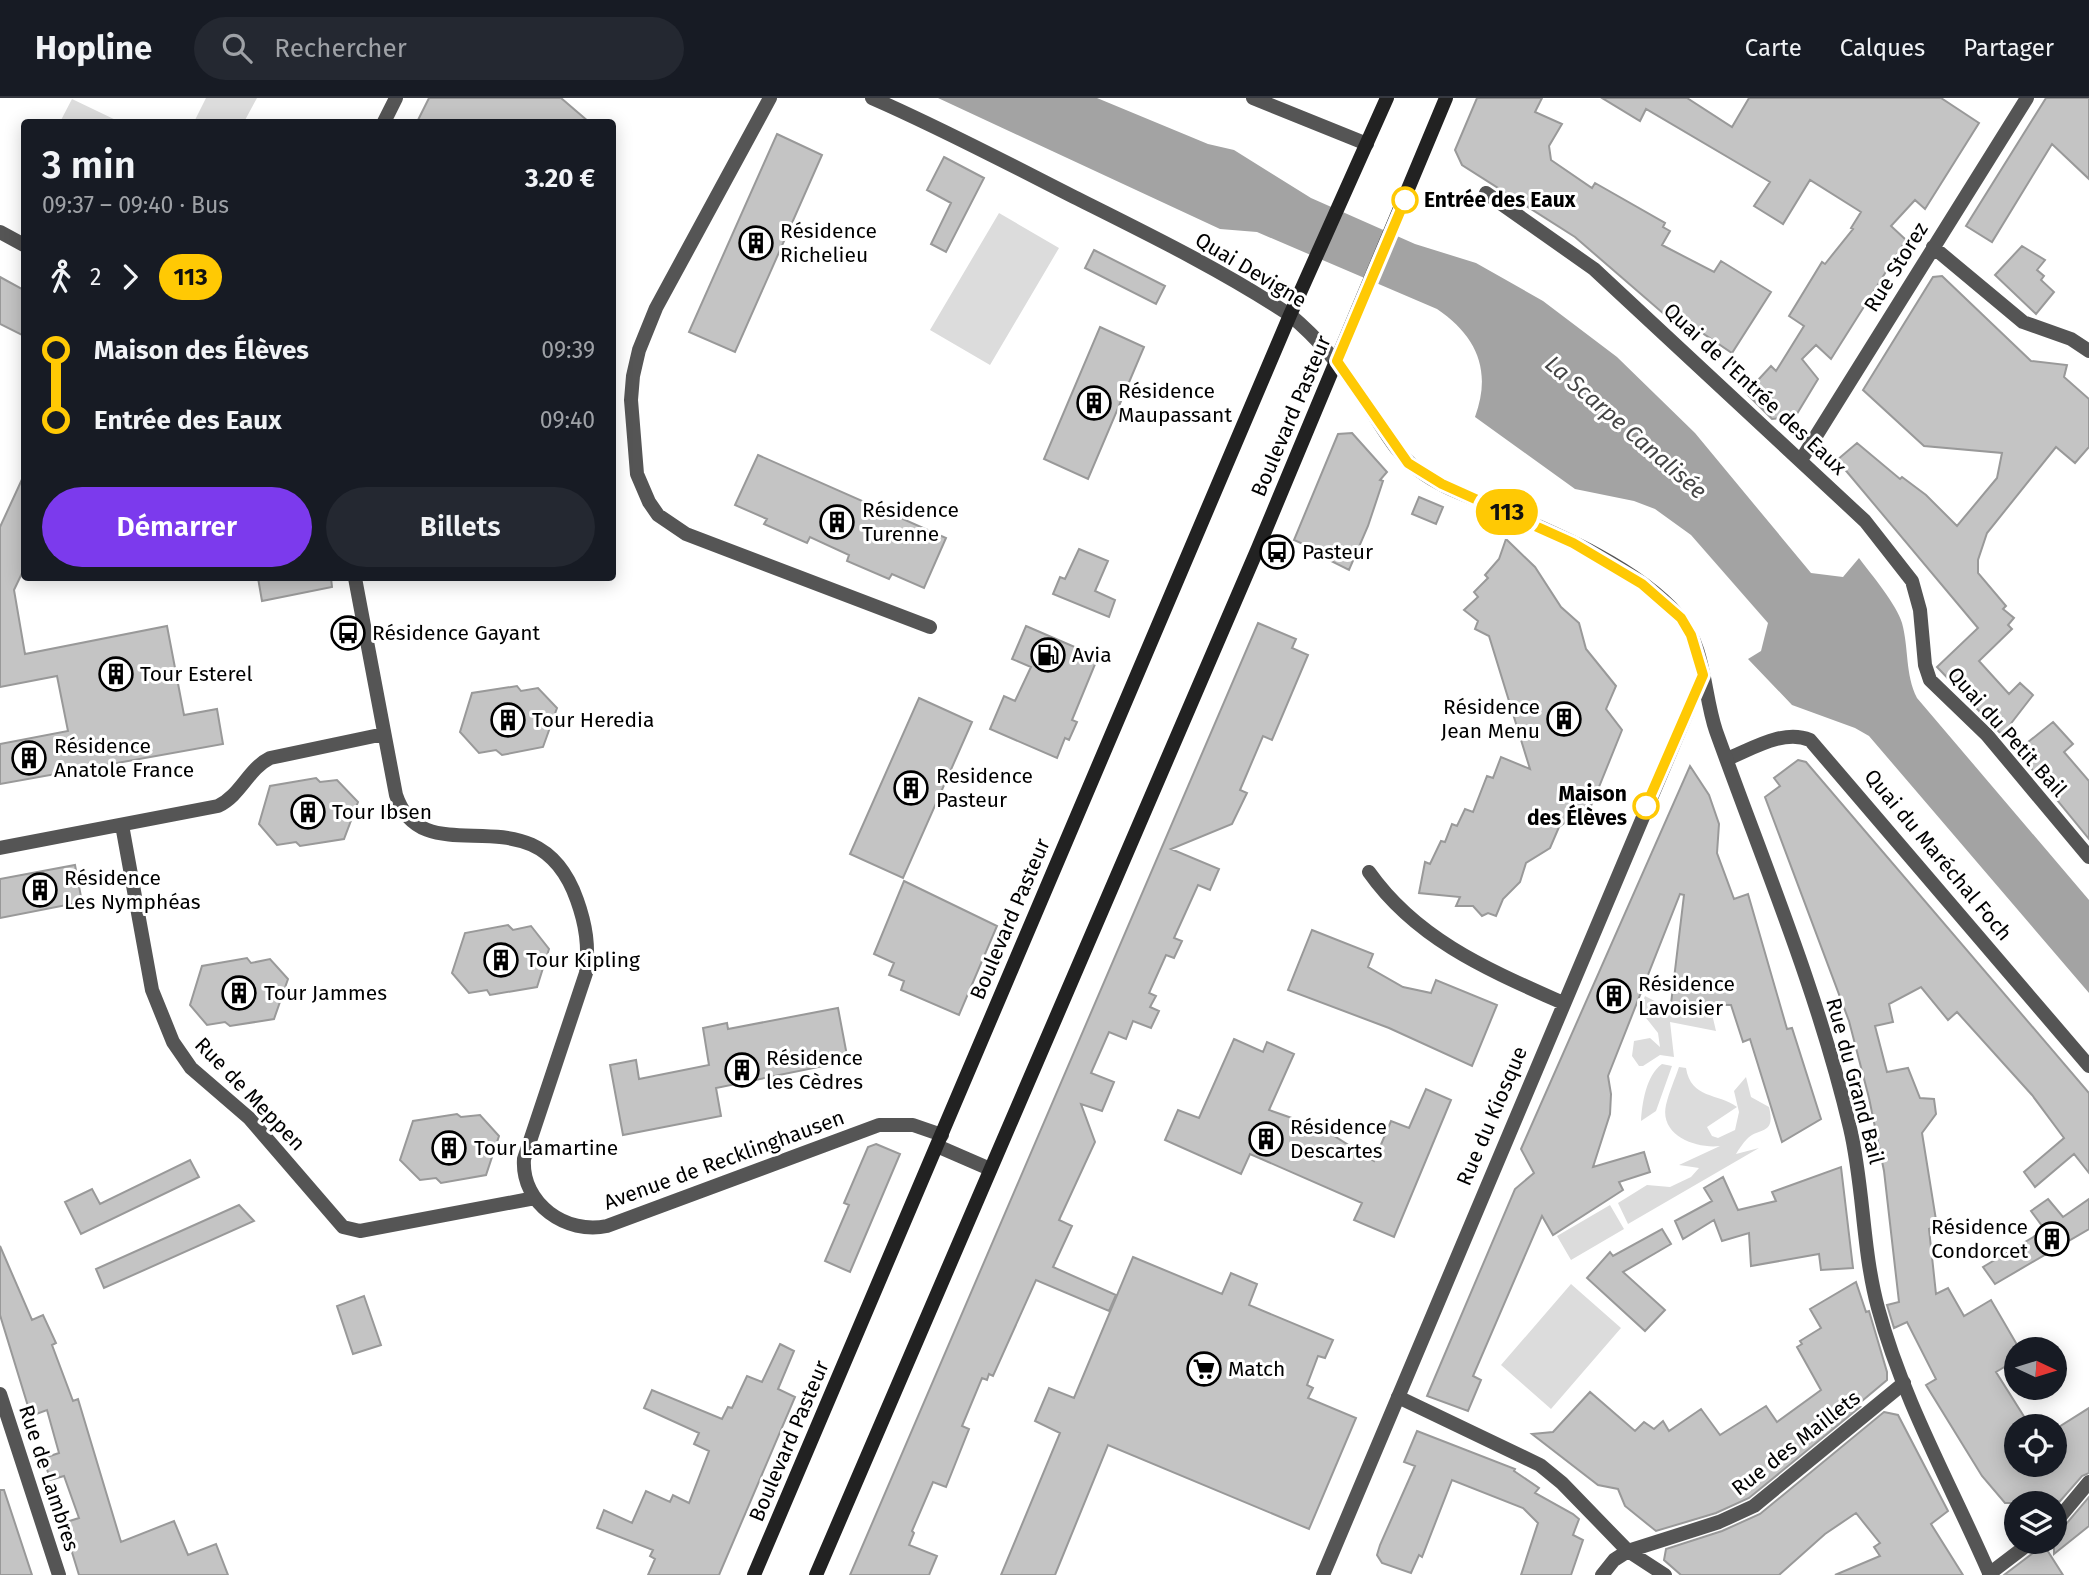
<!DOCTYPE html>
<html lang="fr">
<meta charset="utf-8">
<style>
body{margin:0;font-family:"Fira Sans",sans-serif;background:#242831;color:#f1f3f6;height:100vh;display:flex;flex-direction:column;font-size:26px;white-space:nowrap}
*{box-sizing:border-box;margin:0}
p{font-size:23px;color:#9ea1a6}
.icon{flex:none;width:38px;height:38px;fill:none;stroke:currentColor;stroke-width:2;stroke-linecap:round;stroke-linejoin:round}
.map{position:relative;flex:1;overflow:hidden}
.side{position:absolute;left:21px;top:21px;width:595px;height:462px;display:flex;flex-direction:column;background:#171b24;border-radius:7px;box-shadow:0 4px 18px #0003}
.side>*{flex:none}
.badge{padding:0 14px;border-radius:23px;font-size:24px;line-height:46px}
.needle{width:46px;rotate:94deg}
.controls{position:absolute;left:2004px;top:1239px;display:grid;gap:14px}
.controls a{display:grid;place-items:center;width:63px;height:63px;border-radius:50%;background:#171b24;box-shadow:0 4px 18px #0003;font-size:35px}
.map>.badge{position:absolute;translate:-50% -50%;box-shadow:0 0 0 4px #fff}
.legs{display:flex;align-items:center;gap:10px;height:77px;padding:0 21px;font-size:23px}
.legs p{margin-inline-start:auto}
.head{display:flex;align-items:center;justify-content:space-between;height:119px;padding:0 21px}
h1{font-size:38px;font-weight:600;line-height:52px}
.primary-button{display:flex;gap:14px;margin-top:auto;padding:14px 21px}
.primary-button a{flex:1;height:80px;border-radius:42px;background:#7c3aed;color:#fff;font-size:28px;font-weight:600;line-height:80px;text-align:center}
.primary-button a+a{background:#242831;color:#f1f3f6}
ul{padding:0 21px;list-style:none}
li{display:flex;align-items:center;gap:24px;height:70px;font-size:26px}
li i{display:grid;place-items:center;width:10px;height:100%;margin:0 9px;background:currentColor}
li i::after{content:'';width:18px;height:18px;margin:-9px;border:5px solid;border-radius:50%;background:#171b24}
li p{margin-inline-start:auto}
li:first-child i{background:linear-gradient(#0000 50%,currentColor 0)}
li:last-child i{background:linear-gradient(currentColor 50%,#0000 0)}
header{display:flex;align-items:center;gap:42px;box-sizing:border-box;height:98px;padding:0 35px;background:#171b24;border-bottom:2px solid #363941}
header strong{font-size:33px}
nav{display:flex;gap:38px;margin-inline-start:auto;font-size:24px}
.search{width:490px;height:63px;background:#242831;display:flex;align-items:center;gap:18px;box-sizing:border-box;padding:0 24px;border-radius:38px;color:#9ea1a6;font-size:26px}
.map>svg:first-child{display:block}
</style>
<header>
<strong>Hopline</strong>
<div class="search"><svg class="icon" aria-label="search" viewBox="0 0 24 24"><circle cx="10" cy="10" r="6"/><path d="M15 15l6 6"/></svg>Rechercher</div>
<nav><a>Carte</a><a>Calques</a><a>Partager</a></nav>
</header>
<div class="map">
<svg width="2089" height="1477" viewBox="0 0 2089 1477">
<rect width="100%" height="100%" fill="#fff"/>
<path fill="#dcdcdc" d="M206,0h51l-13,24h-50z
M72,1l48,23h-60z
M999,115l60,35 -69,117 -60,-35z
M1645,898l21,11 46,7 4,17 -46,-9 4,35 -14,-2 -17,11h-4l-7,-10 2,-15 16,-3 10,9 -2,-14 -19,-24z
M1662,966l10,2 -16,45 -15,10c1,-17 5,-46 21,-57z
M1679,969l7,1c5,31 32,25 51,39l-30,20 5,9 6,2 17,-8 4,-18 -5,-21 12,-14 5,20 18,10c7,29 -10,20 -22,32 -4,4 -8,10 -11,15l23,-6 -131,76 -10,-21 29,-18 23,2 21,-10 8,-9 -20,-3 41,-19c-23,3 -61,-10 -54,-41 3,-13 9,-26 13,-38z
M1610,1107l14,24 -53,31 -14,-24z
M1571,1186l50,44 -70,81 -50,-44z"/>
<path fill="#a3a3a3" d="M938,0h159l111,46 26,6 77,48 104,46 61,19 67,38 74,56 78,76 116,140 32,4 16,-19c12,16 38,47 43,65 7,26 3,51 15,75l172,202v93l-220,-257 -14,-8 -63,-23 -44,-46 13,-8 7,-28 -77,-88 -36,-26 -21,-8 -59,-12 -100,-72c17,-46 2,-81 -38,-108l-180,-77 -37,-3z"/>
<path fill="#c4c4c4" stroke="#999" stroke-width="2" d="M429,0h132l28,24h-172z
M1477,0h65l-7,14 27,12 -13,22 2,14 41,28 3,-5 70,40 -2,4 7,4 -8,14 52,27 7,-11 50,31 -39,61 -49,-33 -4,7 -104,-90 -113,-72 -7,-15z
M1602,0h85l45,29 17,-29h192l38,25 -54,86 -10,-9 -24,26 15,14 -75,119 -15,-14 -14,14 16,20 -23,38 -23,2 -26,-26 25,-27 5,5 28,-45 -15,-10 33,-54 3,2 28,-35 -2,-1 10,-16 -51,-32 -27,44 -29,-18 16,-24 -124,-73 -6,12z
M2046,0h43v81l-37,-35 -60,98 -26,-16z
M777,36l45,21 -87,197 -46,-20z
M944,59l40,21 -38,74 -15,-8 20,-41 -24,-13z
M2022,148l23,14 -8,10 7,6 -3,4 13,12 -18,22 -41,-39z
M1094,152l71,36 -9,18 -71,-36z
M1942,178l89,85 36,4 -3,12 25,22v48l-14,16 -19,-16 -69,86 -9,27v13l28,33 -3,3 11,9 -6,7 4,4 -33,32 30,33 11,-11 13,12 -31,40 -65,-68 41,-39 -141,-168 20,-17 43,36 2,-2 24,18 31,31 40,-48 5,-25 -78,-7 -61,-56 70,-113z
M0,179l24,13v46l-24,-12z
M1100,229l44,20 -56,132 -44,-20z
M1352,335l35,39 -7,8 3,1 -15,45 -19,44 -18,-9 1,-4 -38,-17 44,-106z
M758,357l188,83 -22,50 -32,-14 -3,5 -42,-18 2,-6 -39,-18 -3,6 -43,-19 3,-5 -32,-14z
M24,377v94l-10,21 11,64 142,-28 17,89 33,-6 6,35 -223,40v-40l68,-13 -11,-55 -57,11v-160z
M1419,399l24,10 -7,17 -24,-10z
M1506,441l29,28 26,40 18,16 7,26 30,37 -10,23 16,21 -23,57 5,6 -11,8 -8,19 -11,-4 -15,11 -9,21 -24,15 -6,19 -17,17 -7,17 -8,-3 -6,3 -9,-10h-17l4,-9 -41,-4 6,-31 5,2 11,-23 4,1 7,-18 5,2 8,-17 8,3 14,-36 6,2 8,-21 29,12 -41,-133 -14,-7 3,-8 -14,-11 14,-13 -4,-5 14,-14 -3,-3 14,-16z
M1079,451l29,12 -13,30 20,9 -6,17 -56,-23 7,-17 5,2z
M258,480h73l1,9 -70,14z
M1258,525l38,16 -4,9 16,7 -36,85 -9,-4 -23,54 7,3 -15,31 -61,25 48,20 -9,21 -12,-5 -24,53 8,3 -8,17 -8,-3 -17,38 7,3 -6,11 9,4 -8,17 -18,-7 -7,18 -17,-7 -18,41 23,9 -12,29 -21,-7 14,38 -36,78 13,6 -19,41 63,28 -7,16 -73,-31 -43,96 -4,-2 -2,6 -5,-2 -20,48 7,3 -23,58 -13,-5 -21,49 2,2 -5,12 28,11 -8,19h-79z
M1026,528l72,31 -26,63 5,2 -8,18 -4,-2 -8,20 -67,-29 14,-33 11,5 16,-34 -19,-8z
M517,588l4,5 17,-3 19,20 -14,39 -41,8 -6,-5 -17,3 -19,-21 12,-39z
M919,600l53,24 -69,156 -53,-24z
M2053,624l20,22 -9,8 25,29v58l-72,-88z
M1798,662l8,2 283,331v80l-15,-19 -39,33 -11,-15 40,-34 -32,-43 -75,-83 -9,8 -27,-33 -32,17 4,18 -18,4 12,46 21,-4 12,30 14,1 2,15 -14,19 15,93 -8,3 7,65 12,-6 16,28 27,-16 25,43v17l-20,12 34,54h-14v39h38v-35l35,-22v65l-7,3 -28,32v-5h-49l-23,-27 -56,-91 10,-6 -29,-57 -13,6 -7,-23 12,-3 -15,-131 -15,-73 -20,-77 -84,-224 15,-11 -6,-8z
M1690,668l19,29 10,29 -2,29 17,46 14,-5 39,135 5,-1 29,91 -39,23 -32,-103 -7,3 -12,-37 -60,-1 13,-109 -4,-1 -72,182 3,18 -1,20 -17,53 51,-15 6,20 -31,10 4,8 -70,45 -11,-19 -69,160 8,4 -13,31 -41,-15 88,-207 19,-16 -13,-24z
M316,680l4,4 17,-2 21,22 -14,37 -44,7 -4,-4 -19,3 -18,-21 11,-38z
M75,767l7,37 -82,16v-39z
M904,783l93,45 -38,89 -58,-25 3,-9 -15,-6 5,-12 -20,-9z
M508,827l5,5 18,-4 18,23 -12,38 -47,8 -3,-5 -18,3 -17,-20 13,-40z
M1312,832l61,24 -5,13 35,20 28,6 5,-13 61,25 -25,61 -83,-38 -101,-38z
M247,860l4,5 19,-4 18,20 -14,40 -44,7 -5,-4 -18,3 -17,-20 12,-39z
M838,910l10,53 -132,27 5,28 -98,19 -13,-70 26,-5 3,19 70,-14 -6,-37 24,-5 1,6z
M1234,941l29,13 4,-10 27,12 -25,56 54,19 51,32 17,-40 18,7 17,-39 25,11 -57,137 -40,-17 8,-17 -112,-49 -9,20 -76,-34 13,-30 21,8z
M457,1016l4,3 19,-2 19,21 -13,39 -45,8 -5,-5 -16,2 -20,-20 13,-39z
M876,1046l24,10 -50,118 -25,-11 24,-56 -5,-2 24,-56z
M190,1062l9,17 -118,57 -16,-32 27,-13 8,15z
M1841,1069l12,101 -32,2 -2,-16 -68,12 -2,-33 -27,8 -8,-21 -31,19 -8,-18 37,-20 -8,-13 19,-11 15,33 38,-9 -4,-9z
M2048,1101l15,18 26,-18v30l-94,55 -12,-17 62,-37 -14,-19z
M239,1107l15,16 -150,67 -8,-19z
M1662,1131l9,15 -48,28 42,38 -20,21 -58,-53 23,-26 3,4z
M0,1148l32,74 11,-5 13,28 -4,2 21,56 5,-2 43,143 53,-21 14,34 28,-11 12,31h-149l-16,-52 16,-5 -15,-42 -14,4 -6,-22 15,-5 -12,-43 -16,6 -31,-101z
M1133,1159l89,37 9,-21 26,11 -8,21 84,35 -8,18 -7,-2 -11,29 6,3 -5,10 48,20 -47,111 -201,-84 -53,130h-54l59,-142 -25,-12 14,-33 25,10z
M1856,1184l10,30 3,-1 18,61v8l-31,26 4,1 -111,91 -33,15 -60,18 -31,-25 -7,-17 -20,-4 -66,-51 21,-2 37,-40 45,39 9,-9 10,7 9,-8 6,10 32,-22 19,26 46,-29 11,16 44,-32 -24,-43 5,-3 -2,-3 21,-13 -11,-19z
M364,1198l17,49 -28,9 -16,-48z
M780,1246l14,7 -16,38 17,8 -76,178h-71l7,-16 -5,-3 3,-6 -56,-22 7,-18 28,13 14,-32 24,11 3,-7 16,8 20,-52 -15,-7 5,-11 -55,-25 8,-18 70,29 6,-12 4,1 15,-32 15,6z
M1884,1314l14,3 50,96 -17,13 32,51h-128l45,-19 -6,-9 6,-4 -24,-30 -31,21 -46,41h-98l-17,-15 2,-11 56,-18 38,-17z
M1417,1333l98,38 -1,2 25,17 -4,5 38,21 6,5 -6,16 10,5 -12,35h-50l17,-52 -15,-15 -71,-28 -30,77 -3,-2 -8,18 -29,-10 -5,-8 3,-10 35,-79 -11,-4z
M0,1392h4l28,85h-32z
M2089,1399v29l-35,28v-21l7,-3z
M2042,1444l21,33h-59l33,-25z"/>
<g fill="none" stroke-linecap="round" stroke-linejoin="round">
<path stroke="#555" stroke-width="14" d="M1398,1299l142,68 22,18 66,68"/>
<path stroke="#555" stroke-width="14" d="M770,0l-114,210 -17,42 -6,26 -2,24 6,74 12,28 9,13 28,19 244,93
M872,0c69,30 135,65 202,99 74,37 148,73 216,118
M1253,0l114,46
M384,24l12,-24
M1486,95l108,76 271,252 47,60 8,29 5,55 5,15 57,55 102,122
M0,134l24,13
M1933,149l90,75 48,17 18,12
M1801,362l226,-362
M355,480l41,217c28,85 140,-11 181,105 9,25 12,46 9,73l-62,186c-3,45 43,76 83,67l272,-101h34l29,10
M1727,661c25,-10 56,-30 83,-19l279,326
M122,727l30,165 21,52 18,26 58,50 94,109 17,4 175,-33
M0,750l218,-42c23,-11 30,-37 52,-48l114,-24
M1369,774c48,68 120,98 194,131
M937,1048l53,23
M2054,1426l35,-42
M1628,1453l37,24
M1989,1476l42,-32
M1323,1477l380,-900
M1602,1477l12,-15 14,-9 91,-29 35,-16 150,-123"/>
<path stroke="#555" stroke-width="14" d="M1290,217c30,25 53,53 75,86 17,25 30,53 56,71 20,15 45,23 68,33 61,26 146,60 190,111 27,32 24,77 37,115 47,131 102,261 134,397 14,59 12,121 28,180 25,93 74,179 112,267
M0,1296l59,181"/>
<path stroke="#222" stroke-width="14" d="M754,1477l536,-1260 97,-217
M816,1477l442,-1027 188,-450"/>
</g>
<g fill="none" stroke-linecap="round" stroke-linejoin="round">
<defs>
<path id="line-1" d="M1405,102l-68,161 71,102 34,21 131,59 69,41 39,34 10,17 12,40 -57,131"/>
</defs>
<use href="#line-1" stroke="#fff" stroke-width="16"/>
<use href="#line-1" stroke="#ffc904" stroke-width="10"/>
</g>
<defs>
<symbol id="building-ring" viewBox="-11 -11 22 22"><circle r="9.5" fill="#fff" stroke="#000" stroke-width="1.5"/><path d="M-4-6H4V6H1V3H-1V6H-4ZM-2.5-4.3h1.7v1.8h-1.7ZM.8-4.3h1.7v1.8H.8ZM-2.5-1h1.7V.8h-1.7ZM.8-1h1.7V.8H.8Z" fill="#000"/></symbol>
<symbol id="bus-ring" viewBox="-11 -11 22 22"><circle r="9.5" fill="#fff" stroke="#000" stroke-width="1.5"/><path d="M-5-6H5V4H4V6H2V4H-2V6H-4V4H-5ZM-3.5-4V0h7V-4ZM-3.5 1.2v1.5H-2V1.2ZM2 1.2v1.5H3.5V1.2Z" fill="#000"/></symbol>
<symbol id="fuel-ring" viewBox="-11 -11 22 22"><circle r="9.5" fill="#fff" stroke="#000" stroke-width="1.5"/><path d="M-5.5-6h7V0h2V4h1.3V-2.5L3-4.5l.8-.8L6-3V5H2.5V1h-1V6h-7ZM-4.2-4.7v3.2H.2V-4.7Z" fill="#000"/></symbol>
<symbol id="supermarket-ring" viewBox="-11 -11 22 22"><circle r="9.5" fill="#fff" stroke="#000" stroke-width="1.5"/><path d="M-6-5.5h2.5l.6 2H6L4.5 2H-2.5L-4.4-4H-6ZM-1.5 3.2a1.3 1.3 0 1 0 .1 0ZM3 3.2a1.3 1.3 0 1 0 .1 0Z" fill="#000"/></symbol>
</defs>
<g fill-rule="evenodd">
<use href="#building-ring" x="737" y="126" width="38" height="38"/>
<use href="#building-ring" x="1075" y="286" width="38" height="38"/>
<use href="#building-ring" x="818" y="405" width="38" height="38"/>
<use href="#bus-ring" x="1258" y="435" width="38" height="38"/>
<use href="#bus-ring" x="329" y="516" width="38" height="38"/>
<use href="#fuel-ring" x="1029" y="538" width="38" height="38"/>
<use href="#building-ring" x="97" y="557" width="38" height="38"/>
<use href="#building-ring" x="1545" y="602" width="38" height="38"/>
<use href="#building-ring" x="489" y="603" width="38" height="38"/>
<use href="#building-ring" x="10" y="641" width="38" height="38"/>
<use href="#building-ring" x="892" y="671" width="38" height="38"/>
<use href="#building-ring" x="289" y="695" width="38" height="38"/>
<use href="#building-ring" x="21" y="773" width="38" height="38"/>
<use href="#building-ring" x="482" y="843" width="38" height="38"/>
<use href="#building-ring" x="220" y="876" width="38" height="38"/>
<use href="#building-ring" x="1595" y="879" width="38" height="38"/>
<use href="#building-ring" x="723" y="953" width="38" height="38"/>
<use href="#building-ring" x="1247" y="1022" width="38" height="38"/>
<use href="#building-ring" x="430" y="1031" width="38" height="38"/>
<use href="#building-ring" x="2033" y="1122" width="38" height="38"/>
<use href="#supermarket-ring" x="1185" y="1252" width="38" height="38"/>
</g>
<g fill="#fff" stroke="#ffc904" stroke-width="3.5">
<circle cx="1405" cy="102" r="12"/>
<circle cx="1646" cy="708" r="12"/>
</g>
<g text-anchor="middle" dominant-baseline="central" stroke-width="6" stroke-linejoin="round" paint-order="stroke">
<g font-size="21" font-weight="bold" fill="#000" stroke="#fff" text-anchor="start">
<text x="1424" y="102">Entrée des Eaux</text>
<text x="1627" y="696" text-anchor="end">Maison<tspan x="1627" dy="24">des Élèves</tspan></text>
</g>
<g font-size="21" fill="#000" stroke="#fff" text-anchor="start">
<text x="780" y="133">Résidence<tspan x="780" dy="24">Richelieu</tspan></text>
<text x="1118" y="293">Résidence<tspan x="1118" dy="24">Maupassant</tspan></text>
<text x="862" y="412">Résidence<tspan x="862" dy="24">Turenne</tspan></text>
<text x="1302" y="454">Pasteur</text>
<text x="372" y="535">Résidence Gayant</text>
<text x="1072" y="557">Avia</text>
<text x="140" y="576">Tour Esterel</text>
<text x="1540" y="609" text-anchor="end">Résidence<tspan x="1540" dy="24">Jean Menu</tspan></text>
<text x="532" y="622">Tour Heredia</text>
<text x="54" y="648">Résidence<tspan x="54" dy="24">Anatole France</tspan></text>
<text x="936" y="678">Residence<tspan x="936" dy="24">Pasteur</tspan></text>
<text x="332" y="714">Tour Ibsen</text>
<text x="64" y="780">Résidence<tspan x="64" dy="24">Les Nymphéas</tspan></text>
<text x="526" y="862">Tour Kipling</text>
<text x="1638" y="886">Résidence<tspan x="1638" dy="24">Lavoisier</tspan></text>
<text x="264" y="895">Tour Jammes</text>
<text x="766" y="960">Résidence<tspan x="766" dy="24">les Cèdres</tspan></text>
<text x="1290" y="1029">Résidence<tspan x="1290" dy="24">Descartes</tspan></text>
<text x="474" y="1050">Tour Lamartine</text>
<text x="2028" y="1129" text-anchor="end">Résidence<tspan x="2028" dy="24">Condorcet</tspan></text>
<text x="1228" y="1271">Match</text>
</g>
<g font-size="21" fill="#000" stroke="#fff">
<text transform="translate(1896 169) rotate(-58)">Rue Storez</text>
<text transform="translate(1251 172) rotate(31)">Quai Devigne</text>
<text transform="translate(1755 291) rotate(43)">Quai de l'Entrée des Eaux</text>
<text transform="translate(1291 318) rotate(-67)">Boulevard Pasteur</text>
<text transform="translate(2007 634) rotate(48)">Quai du Petit Bail</text>
<text transform="translate(1938 757) rotate(50)">Quai du Maréchal Foch</text>
<text transform="translate(1010 821) rotate(-67)">Boulevard Pasteur</text>
<text transform="translate(1855 983) rotate(75)">Rue du Grand Bail</text>
<text transform="translate(250 996) rotate(46)">Rue de Meppen</text>
<text transform="translate(1492 1018) rotate(-67)">Rue du Kiosque</text>
<text transform="translate(724 1062) rotate(-20)">Avenue de Recklinghausen</text>
<text transform="translate(789 1343) rotate(-67)">Boulevard Pasteur</text>
<text transform="translate(1796 1345) rotate(-38)">Rue des Maillets</text>
<text transform="translate(49 1380) rotate(72)">Rue de Lambres</text>
</g>
<g font-size="23" font-style="italic" fill="#444" stroke="#fff">
<text transform="translate(1626 329) rotate(41)">La Scarpe Canalisée</text>
</g>
</g>
</svg>
<div class="controls">
<a><svg class="needle" viewBox="-14 -14 28 28"><path d="M0-13l5 13h-10z" fill="#e53935"/><path d="M0 13l5-13h-10z" fill="#9ea1a6"/></svg></a>
<a><svg class="icon" aria-label="locate" viewBox="0 0 24 24"><circle cx="12" cy="12" r="6"/><path d="M12 2v4M12 18v4M2 12h4M18 12h4"/></svg></a>
<a><svg class="icon" aria-label="layers" viewBox="0 0 24 24"><path d="M12 4l9 5-9 5-9-5zM3 14l9 5 9-5"/></svg></a>
</div>
<b class="badge" style="left:1507px;top:414px;background:#ffc904;color:#111">113</b>
<section class="side">
<div class="head"><div><h1>3 min</h1><p>09:37 – 09:40 · Bus</p></div><b>3.20 €</b></div>
<div class="legs"><svg class="icon" aria-label="walk" viewBox="0 0 24 24"><circle cx="13" cy="4" r="2"/><path d="M13 8l-2 6 4 7M11 14l-3 7M7 12l3-4h3l4 4"/></svg>2<svg class="icon" aria-label="forward" viewBox="0 0 24 24"><path d="M9 5l7 7-7 7"/></svg><b class="badge" style="background:#ffc904;color:#111">113</b></div>
<ul>
<li><i style="color:#ffc904"></i><b>Maison des Élèves</b><p>09:39</p></li>
<li><i style="color:#ffc904"></i><b>Entrée des Eaux</b><p>09:40</p></li>
</ul>
<div class="primary-button"><a>Démarrer</a><a>Billets</a></div>
</section>
</div>
